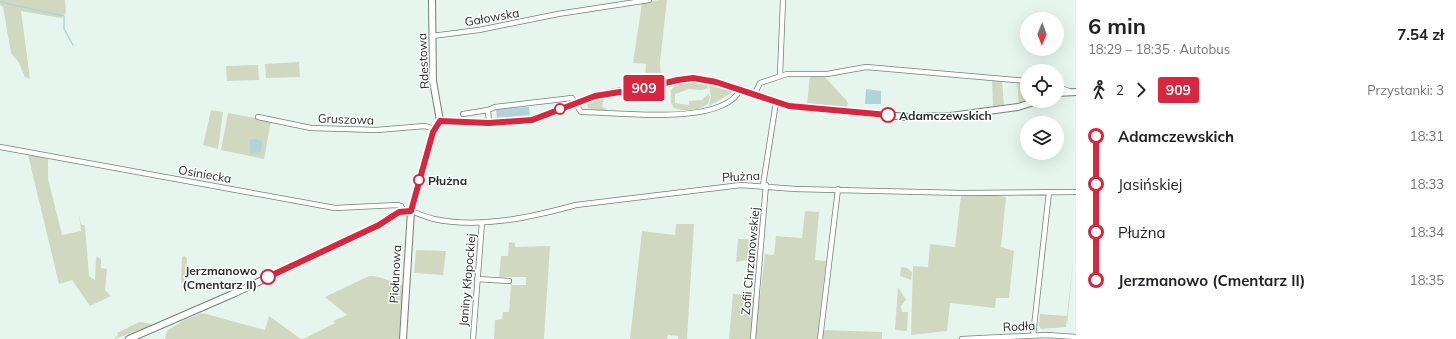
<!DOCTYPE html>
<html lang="pl">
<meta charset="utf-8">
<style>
body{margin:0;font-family:Mulish,sans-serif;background:#f2f2f2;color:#202124;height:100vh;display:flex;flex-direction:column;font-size:15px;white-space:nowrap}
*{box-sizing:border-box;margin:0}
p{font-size:13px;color:#757577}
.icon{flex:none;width:22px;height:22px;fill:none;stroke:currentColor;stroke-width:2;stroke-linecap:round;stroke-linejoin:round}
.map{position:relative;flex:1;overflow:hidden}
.panel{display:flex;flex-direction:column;background:#fff;width:380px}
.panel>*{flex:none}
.badge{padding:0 8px;border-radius:3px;font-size:14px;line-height:26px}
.needle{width:26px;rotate:181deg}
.controls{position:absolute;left:1020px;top:12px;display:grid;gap:8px}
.controls a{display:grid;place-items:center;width:44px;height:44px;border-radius:50%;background:#fff;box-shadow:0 4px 16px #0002;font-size:20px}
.map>.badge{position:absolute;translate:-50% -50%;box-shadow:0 0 0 2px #fff}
.legs{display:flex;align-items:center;gap:6px;height:44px;padding:0 12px;font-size:13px}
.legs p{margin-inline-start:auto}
.head{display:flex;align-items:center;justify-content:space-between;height:68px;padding:0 12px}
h1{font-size:22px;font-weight:700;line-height:30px}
ul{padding:0 12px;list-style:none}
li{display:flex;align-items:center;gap:14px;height:48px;font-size:15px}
li i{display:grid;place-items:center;width:6px;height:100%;margin:0 5px;background:currentColor}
li i::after{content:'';width:10px;height:10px;margin:-5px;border:3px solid;border-radius:50%;background:#fff}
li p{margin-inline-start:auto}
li:first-child i{background:linear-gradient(#0000 50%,currentColor 0)}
li:last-child i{background:linear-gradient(currentColor 50%,#0000 0)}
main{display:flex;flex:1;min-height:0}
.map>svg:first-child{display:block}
</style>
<main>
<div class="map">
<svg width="1076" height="339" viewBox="0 0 1076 339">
<rect width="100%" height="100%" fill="#e6f6ef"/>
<path fill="#d0d9c0" d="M0,0h65l1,13 -5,5 -40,-7 9,68 -5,-2 -6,-14 -8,-10 -8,-46 -3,-2z
M659,0h8l-7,62 1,19 -16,4 1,-21 -13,-1 9,-60z
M299,62l1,15 -34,1 -1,-14z
M258,65l1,15 -32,1 -1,-15z
M810,75l15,2 21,23 2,3 -1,4 -40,-3z
M992,80l10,1 2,24 -11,1z
M687,82h17l5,6 -7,2 -13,-1 -14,5v9l14,2v-4l13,-1 6,-6 2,3 -2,7c-11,7 -22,8 -34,4l-3,-5v-13l6,-6z
M704,82l10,2v2l19,6 -24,14 2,-10 -2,-12z
M1017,82l10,1 1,18 -9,2z
M604,98l-2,9 5,2v3l-19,-4 -1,-6z
M211,110l12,2 -5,37 -15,-4z
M228,113l43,8 -7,38 -43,-9z
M28,155l20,3v21l14,56 19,-4 -2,-17 2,10 4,2 4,50 6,4 1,-21 1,-2 4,2v9l6,1 -2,21 6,6 -21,10 -18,-26 -13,4z
M961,195h33l12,2 -5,50 13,4 -5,47h-13l-1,10 -45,-5 -3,28 -36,4 2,-69 15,1 2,-23 25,3z
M805,211l14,1 -4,48 11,1 -9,78h-88l4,-45 27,2 5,-42 9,1 2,-19 26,2z
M676,224h18l-7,115h-9v-3l-10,-1 -1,4h-37l12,-108 33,4z
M738,239h12l-1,15h7v4l-20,4z
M509,242l6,1v4l35,-1 -6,93h-50l1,-19 7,-1 1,-7h6l2,-27h15v-8h-27l2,-21h7z
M416,250l30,1 -3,24 -29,-2z
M1074,252l-7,74 -1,-6v7l-25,2 -2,-3 1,-12 27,2z
M184,256l3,2 -1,24 -4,2 -1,-3 1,-24z
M901,267l6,1 5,4 -1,8 -11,-4z
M369,276c13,-1 21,7 34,9l-4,54h-96l32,-16 -2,-2 14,-6 -22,-18z
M898,287l8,13 -5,6 1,6h6l-1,19 -12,-1z
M202,313l63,17 4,-14 32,23h-136l2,-8 17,-11z
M139,322l13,2 -1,2 -37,13 4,-4 -1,-2z
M823,330l59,2v7h-59z"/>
<path fill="#aed4da" d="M866,89l15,2v13h-16z
M529,107l1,8 -33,3 -1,-9z
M255,139l7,2 -1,11 -11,1v-13z"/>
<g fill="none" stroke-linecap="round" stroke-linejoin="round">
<path stroke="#aed4da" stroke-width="1.5" d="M0,2l64,14v13l9,16"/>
<defs>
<path id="minor" d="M432,36l47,-6 79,-16 91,-14
M780,75l3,-75
M1057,87l12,4
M754,95l6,-12 27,-9h40l39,-7 161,14
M488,110l1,13
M463,114l25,-4 7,-3 77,-9 9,14c33,0 141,15 159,-22
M258,117l53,11 66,2 48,-4 9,3
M0,147l335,61 62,-3 4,1 3,5
M763,185l13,-83
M411,211c8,3 15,6 23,8 46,10 98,-2 142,-14l165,-20 54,4 167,4 114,-1
M477,279l32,2
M1033,336l16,-144
M473,339l9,-117
M753,339l13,-154
M820,339l18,-150
M962,339l85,-4 29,2"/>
<path id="tertiary" d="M432,0l1,81 7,40
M1057,93l19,-1
M440,121l49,2 43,-3 63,-24 98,-18 23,4 73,24 118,11 44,-1 67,-9 19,-6
M129,339l106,-46 144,-68 20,-13 12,-1
M403,339l8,-128 22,-79 7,-11"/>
</defs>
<use href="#minor" stroke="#717f79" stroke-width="6"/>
<use href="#tertiary" stroke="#717f79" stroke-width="8"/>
<use href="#minor" stroke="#fff" stroke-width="4.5"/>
<use href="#tertiary" stroke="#fff" stroke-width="6"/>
</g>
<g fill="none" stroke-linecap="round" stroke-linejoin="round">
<defs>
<path id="line-1" d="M268,277l111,-52 20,-13 12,-1 22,-79 7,-11 49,2 43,-3 63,-24 44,-7 39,-9 15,-2 23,4 73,24 99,9"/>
</defs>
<use href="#line-1" stroke="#fff" stroke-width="9"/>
<use href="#line-1" stroke="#d7263d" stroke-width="6"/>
</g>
<g fill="#fff" stroke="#d7263d" stroke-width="2">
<circle cx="560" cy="109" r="5"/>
<circle cx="888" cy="115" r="7"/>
<circle cx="419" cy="180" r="5"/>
<circle cx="268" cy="277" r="7"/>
</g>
<g text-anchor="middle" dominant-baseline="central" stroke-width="3" stroke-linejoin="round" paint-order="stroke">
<g font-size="12" fill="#282e2b" stroke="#fff">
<text transform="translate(492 17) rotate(-10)">Gałowska</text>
<text transform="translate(423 61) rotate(-93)">Rdestowa</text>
<text transform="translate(346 119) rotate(2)">Gruszowa</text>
<text transform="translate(205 174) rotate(10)">Osiniecka</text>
<text transform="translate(741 176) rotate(-3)">Płużna</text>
<text transform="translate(750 261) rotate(-85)">Zofii Chrzanowskiej</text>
<text transform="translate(395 274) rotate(-87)">Piołunowa</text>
<text transform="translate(467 280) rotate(-85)">Janiny Kłopockiej</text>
<text transform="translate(1019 326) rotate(-3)">Rodła</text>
</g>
<g font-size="12" font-weight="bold" fill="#282e2b" stroke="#fff" text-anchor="start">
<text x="899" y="115">Adamczewskich</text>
<text x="428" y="180">Płużna</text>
<text x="257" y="270" text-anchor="end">Jerzmanowo<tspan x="257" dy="14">(Cmentarz II)</tspan></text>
</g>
</g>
</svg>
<div class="controls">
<a><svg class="needle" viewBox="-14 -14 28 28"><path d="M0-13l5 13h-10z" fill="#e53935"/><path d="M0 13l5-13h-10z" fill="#757577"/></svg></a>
<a><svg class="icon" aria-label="locate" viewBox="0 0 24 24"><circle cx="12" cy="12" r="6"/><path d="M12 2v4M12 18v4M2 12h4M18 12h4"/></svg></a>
<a><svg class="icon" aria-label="layers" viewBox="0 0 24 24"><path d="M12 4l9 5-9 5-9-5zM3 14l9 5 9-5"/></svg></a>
</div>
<b class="badge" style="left:644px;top:88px;background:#d7263d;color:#fff">909</b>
</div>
<section class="panel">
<div class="head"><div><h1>6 min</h1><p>18:29 – 18:35 · Autobus</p></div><b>7.54 zł</b></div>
<div class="legs"><svg class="icon" aria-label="walk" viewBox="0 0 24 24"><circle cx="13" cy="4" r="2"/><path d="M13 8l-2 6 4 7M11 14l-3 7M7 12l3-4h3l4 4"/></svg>2<svg class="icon" aria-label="forward" viewBox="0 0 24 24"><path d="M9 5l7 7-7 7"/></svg><b class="badge" style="background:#d7263d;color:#fff">909</b><p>Przystanki: 3</p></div>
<ul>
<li><i style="color:#d7263d"></i><b>Adamczewskich</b><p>18:31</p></li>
<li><i style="color:#d7263d"></i><span>Jasińskiej</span><p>18:33</p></li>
<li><i style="color:#d7263d"></i><span>Płużna</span><p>18:34</p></li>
<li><i style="color:#d7263d"></i><b>Jerzmanowo (Cmentarz II)</b><p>18:35</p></li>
</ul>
</section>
</main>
